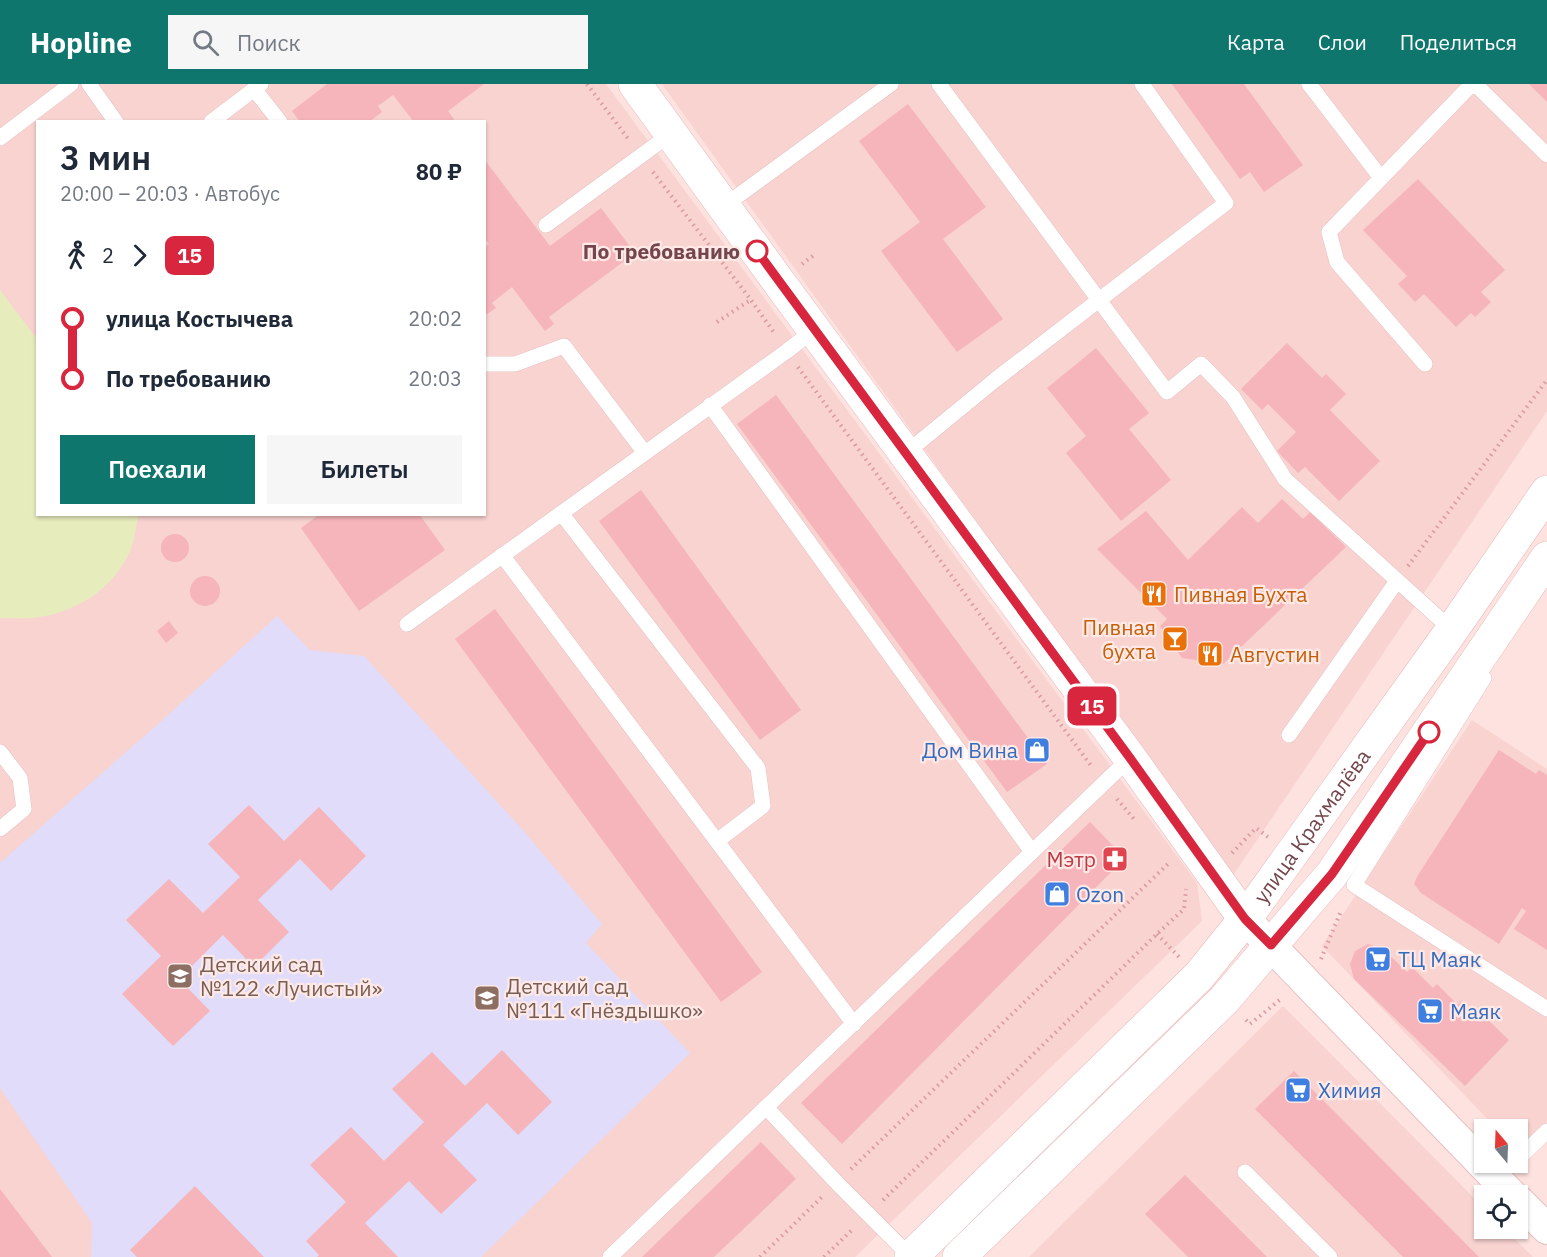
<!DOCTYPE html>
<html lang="ru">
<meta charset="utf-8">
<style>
body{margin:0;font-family:"IBM Plex Sans",sans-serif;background:#f6f6f7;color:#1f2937;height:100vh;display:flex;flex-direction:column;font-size:22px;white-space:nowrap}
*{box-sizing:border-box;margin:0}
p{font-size:20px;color:#747a83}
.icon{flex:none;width:33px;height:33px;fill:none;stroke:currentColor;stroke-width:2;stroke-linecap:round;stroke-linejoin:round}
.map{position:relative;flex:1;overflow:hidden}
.details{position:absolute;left:36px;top:36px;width:450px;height:396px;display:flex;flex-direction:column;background:#fff;border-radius:0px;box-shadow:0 2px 4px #0004}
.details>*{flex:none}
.badge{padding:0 12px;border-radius:9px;font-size:21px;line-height:39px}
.needle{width:39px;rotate:341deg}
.controls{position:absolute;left:1474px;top:1035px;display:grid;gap:12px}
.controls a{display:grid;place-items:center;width:54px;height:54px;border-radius:0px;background:#fff;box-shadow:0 2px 4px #0004;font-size:30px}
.map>.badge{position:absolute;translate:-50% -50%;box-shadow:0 0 0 3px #fff}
.legs{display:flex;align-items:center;gap:9px;height:66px;padding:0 24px;font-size:20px}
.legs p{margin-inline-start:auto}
.summary{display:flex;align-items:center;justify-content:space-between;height:102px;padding:0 24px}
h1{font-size:33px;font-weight:600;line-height:45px}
.action{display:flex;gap:12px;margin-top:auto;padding:12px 24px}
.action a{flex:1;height:69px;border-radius:0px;background:#0f766e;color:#fff;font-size:24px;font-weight:600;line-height:69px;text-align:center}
.action a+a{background:#f6f6f7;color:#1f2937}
ul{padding:0 24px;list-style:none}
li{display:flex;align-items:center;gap:21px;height:60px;font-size:22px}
li i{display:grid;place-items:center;width:9px;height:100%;margin:0 8px;background:currentColor}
li i::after{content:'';width:15px;height:15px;margin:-8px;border:4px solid;border-radius:50%;background:#fff}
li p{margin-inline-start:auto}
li:first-child i{background:linear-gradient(#0000 50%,currentColor 0)}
li:last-child i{background:linear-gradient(currentColor 50%,#0000 0)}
header{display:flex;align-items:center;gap:36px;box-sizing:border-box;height:84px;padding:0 30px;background:#0f766e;color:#fff}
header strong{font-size:28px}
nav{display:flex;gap:33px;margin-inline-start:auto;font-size:21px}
.search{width:420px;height:54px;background:#f6f6f7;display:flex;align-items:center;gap:15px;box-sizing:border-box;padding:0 21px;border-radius:0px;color:#747a83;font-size:22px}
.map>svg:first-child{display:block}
</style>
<header>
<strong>Hopline</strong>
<div class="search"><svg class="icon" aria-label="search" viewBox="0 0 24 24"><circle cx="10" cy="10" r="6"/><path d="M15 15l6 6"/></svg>Поиск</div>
<nav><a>Карта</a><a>Слои</a><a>Поделиться</a></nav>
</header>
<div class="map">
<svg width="1547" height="1173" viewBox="0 0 1547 1173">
<rect width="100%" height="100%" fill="#fee2df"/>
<path fill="#f8d3d0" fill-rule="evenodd" d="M0,0h606l591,799 5,38 -347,336h-855zM38,38h446v392h-446z
M662,0h885v327l-315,466z
M1472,636l75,49v352l-25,35 -4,-5v-21l-21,-1 -175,-183z
M1283,922l202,203v19l20,1 28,28h-504z"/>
<path fill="#e0dcfa" d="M277,532l33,34 54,6 157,172 81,96 -16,19 104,110 -209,204h-390l1,-34 -92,-135v-225l167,-147z"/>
<path fill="#e7ecbd" d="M0,206l37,49 1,175 100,1c-2,11 -3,25 -8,36 -17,39 -56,63 -98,67 -10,1 -21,0 -32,0z"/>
<path fill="#f5b5bb" d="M327,0h157l-36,27 8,11h-42l-21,-27 -15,11 4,6 -13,10h-69l-8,-11z
M1172,0h72l59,81 -39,27 -14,-20 -10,7z
M1529,0h18v18z
M908,20l78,103 -43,32 60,80 -46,33 -76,-101 39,-29 -61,-81z
M484,75l66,87 51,-38 34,45 -86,64 5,7 -9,7 -33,-44 -20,16 4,5 -12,8v-69l5,-3 -5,-6z
M1418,95l87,91 -24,22 10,10 -16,15 -4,-4 -15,14 -32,-33 -9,8 -17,-18 9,-8 -44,-46z
M1287,259l35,35 4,-4 20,20 -16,16 50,51 -41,40 -34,-34 -7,6 -21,-22 19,-19 -28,-28 -6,6 -21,-21z
M1096,264l53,65 -20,16 42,51 -50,41 -55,-68 20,-17 -39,-48z
M776,311l271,369 -40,28 -270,-368z
M641,406l160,220 -41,30 -161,-219z
M1282,415l21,20 7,-7 36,35 -123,117 -41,-6 -22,-32 7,-7 -70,-70 49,-38 42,49 54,-53 16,16z
M320,430h99l26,36 -86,61 -58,-83z
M161 464a14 14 0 1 1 28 0a14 14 0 1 1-28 0Z
M190 507a15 15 0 1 1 30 0a15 15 0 1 1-30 0Z
M495,525l267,363 -41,30 -266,-363z
M169,537l9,12 -12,10 -9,-12z
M1499,666l37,24 3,-4 8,5v175l-33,-21 12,-18 -4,-3 -23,36 -78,-51 -7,-9 4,-9z
M249,721l35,36 35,-34 47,49 -35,35 -31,-32 -42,41 31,32 -35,35 -31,-32 -44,44 31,32 -37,35 -51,-52 39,-38 -35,-36 43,-41 34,34 37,-36 -32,-33z
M1090,738l35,36 -283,286 -41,-41z
M1368,860l15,5 24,23 5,-5 21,21 4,-4 21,21 3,-4 22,21 3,-4 23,22 -44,46 -111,-107 -4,-15 5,-13z
M502,966l50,52 -34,33 -31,-32 -44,42 34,35 -36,34 -32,-33 -44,42 33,34h-81l2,-2 -13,-14 40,-39 -36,-37 41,-38 33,34 40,-39 -32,-33 40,-37 33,34z
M1294,987l185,186h-76l-148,-148z
M761,1058l35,37 -82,78h-72z
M1185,1091l82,82h-79l-43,-43z
M195,1102l69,71h-127l-7,-7z
M0,1105l52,68h-52z"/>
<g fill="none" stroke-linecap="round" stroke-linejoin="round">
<defs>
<path id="lane" d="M89,0l27,38
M1142,0l84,119 -127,97 68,92 34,-28 32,33 52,82 167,151
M1309,0l72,94
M1475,0l72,71
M254,5l26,33
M211,38l50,-38
M0,54l71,-54
M724,122l167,-122
M546,141l126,-92
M484,280h31l49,-18 81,107 142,-102 27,-21
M1425,280l-88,-102 -8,-30 143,-148
M710,321l322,447
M906,369l89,-73 104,-80 -160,-216
M561,429l197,255 5,38 -46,35
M502,471l352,469
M407,540l238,-171
M1484,594l-130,207 193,124
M1289,651l108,-154
M0,668l20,26 4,31 -24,20
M766,1023l71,76 74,74
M1518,1075l29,-28
M1245,1088l85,85
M610,1173l520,-499"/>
<path id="street" d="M1245,835l268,277
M1518,1116l29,29"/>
<g id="secondary">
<path d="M635,0l143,197 352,477 115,161"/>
<path id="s1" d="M911,1173l288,-281 46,-57 207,-289 95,-138"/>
<path d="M959,1173l265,-257 108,-126 215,-316"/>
</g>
</defs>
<use href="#lane" stroke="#e7c0c1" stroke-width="16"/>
<use href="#street" stroke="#e7c0c1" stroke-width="32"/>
<use href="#secondary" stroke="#e9babc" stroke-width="34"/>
<path stroke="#d999a0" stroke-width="4" stroke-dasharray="1.5 4.5" stroke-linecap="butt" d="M587,0l42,56
M653,88l98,128 24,34
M802,180l12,-9
M717,238l35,-23
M798,283l294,400
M1408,482l139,-186
M1117,715l17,20
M1232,769l24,-25 12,9
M1157,850l22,23
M1321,875l20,-48
M1246,936l4,4 32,-26
M851,1085l319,-307
M883,1116l274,-266 27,-25 2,-20
M760,1173l62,-60
M824,1173l30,-29"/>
<use href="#lane" stroke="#fff" stroke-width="15"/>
<use href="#street" stroke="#fff" stroke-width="30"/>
<use href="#secondary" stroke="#fff" stroke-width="33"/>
</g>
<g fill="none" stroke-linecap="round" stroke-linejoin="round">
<defs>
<path id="line-1" d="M757,167l373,507 115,161 26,26 61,-71 97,-142"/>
</defs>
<use href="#line-1" stroke="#fff" stroke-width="14"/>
<use href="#line-1" stroke="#d7263d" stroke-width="9"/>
</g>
<defs>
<symbol id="restaurant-square" viewBox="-11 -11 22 22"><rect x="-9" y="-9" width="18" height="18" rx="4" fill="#e8710a" stroke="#ffe9e7"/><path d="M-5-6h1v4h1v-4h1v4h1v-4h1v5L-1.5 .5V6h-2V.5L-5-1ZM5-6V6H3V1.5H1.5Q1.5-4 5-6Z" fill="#fff"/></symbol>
<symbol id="bar-square" viewBox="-11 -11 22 22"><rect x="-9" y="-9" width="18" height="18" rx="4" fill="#e8710a" stroke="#ffe9e7"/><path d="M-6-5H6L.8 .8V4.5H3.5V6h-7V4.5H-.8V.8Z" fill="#fff"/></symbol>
<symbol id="shop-square" viewBox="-11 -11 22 22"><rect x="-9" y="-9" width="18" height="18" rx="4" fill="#3f7fe0" stroke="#ffe9e7"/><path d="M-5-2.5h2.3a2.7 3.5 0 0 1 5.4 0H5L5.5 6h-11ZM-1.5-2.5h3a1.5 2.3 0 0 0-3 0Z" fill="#fff"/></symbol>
<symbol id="pharmacy-square" viewBox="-11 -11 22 22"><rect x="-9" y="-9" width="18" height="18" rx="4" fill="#e0444e" stroke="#ffe9e7"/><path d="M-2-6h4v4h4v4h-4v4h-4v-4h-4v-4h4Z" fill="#fff"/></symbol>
<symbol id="supermarket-square" viewBox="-11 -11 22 22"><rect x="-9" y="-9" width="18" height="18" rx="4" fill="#3f7fe0" stroke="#ffe9e7"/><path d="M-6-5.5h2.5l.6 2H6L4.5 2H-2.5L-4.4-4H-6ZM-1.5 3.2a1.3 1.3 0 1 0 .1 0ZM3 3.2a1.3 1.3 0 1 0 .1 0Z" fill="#fff"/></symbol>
<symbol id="school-square" viewBox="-11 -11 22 22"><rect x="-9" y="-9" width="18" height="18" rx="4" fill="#8d6e63" stroke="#ffe9e7"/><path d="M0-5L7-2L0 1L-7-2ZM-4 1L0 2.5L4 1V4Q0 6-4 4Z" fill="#fff"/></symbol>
</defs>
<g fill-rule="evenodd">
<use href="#restaurant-square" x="1139" y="495" width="30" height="30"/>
<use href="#bar-square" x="1160" y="540" width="30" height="30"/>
<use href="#restaurant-square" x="1195" y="555" width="30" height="30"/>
<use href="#shop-square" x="1022" y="651" width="30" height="30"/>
<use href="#pharmacy-square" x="1100" y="760" width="30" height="30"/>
<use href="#shop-square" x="1042" y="795" width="30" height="30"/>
<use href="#supermarket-square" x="1363" y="860" width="30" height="30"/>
<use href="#school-square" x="165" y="877" width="30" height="30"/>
<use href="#school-square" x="472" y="899" width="30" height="30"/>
<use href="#supermarket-square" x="1415" y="912" width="30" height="30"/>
<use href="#supermarket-square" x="1283" y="991" width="30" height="30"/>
</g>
<g fill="#fff" stroke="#d7263d" stroke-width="3">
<circle cx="757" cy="167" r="10"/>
<circle cx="1429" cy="648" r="10"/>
</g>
<g text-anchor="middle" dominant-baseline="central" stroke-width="4.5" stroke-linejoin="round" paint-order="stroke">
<g font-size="21" font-weight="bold" fill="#75454c" stroke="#ffe9e7" text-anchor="end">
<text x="740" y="167">По требованию</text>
</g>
<g font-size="21" fill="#c56008" stroke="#ffe9e7" text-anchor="start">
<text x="1174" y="510">Пивная Бухта</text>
<text x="1156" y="543" text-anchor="end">Пивная<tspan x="1156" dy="24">бухта</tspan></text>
<text x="1230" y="570">Августин</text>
</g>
<g font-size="21" fill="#366cbe" stroke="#ffe9e7" text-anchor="start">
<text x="1018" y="666" text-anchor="end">Дом Вина</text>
<text x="1076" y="810">Ozon</text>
<text x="1398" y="875">ТЦ Маяк</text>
<text x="1450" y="927">Маяк</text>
<text x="1318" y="1006">Химия</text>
</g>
<g font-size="21" fill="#75454c" stroke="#ffe9e7">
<text stroke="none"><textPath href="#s1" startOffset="590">улица Крахмалёва</textPath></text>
</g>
<g font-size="21" fill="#be3a42" stroke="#ffe9e7" text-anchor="end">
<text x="1096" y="775">Мэтр</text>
</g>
<g font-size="21" fill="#785e54" stroke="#ffe9e7" text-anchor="start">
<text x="200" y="880">Детский сад<tspan x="200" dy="24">№122 «Лучистый»</tspan></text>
<text x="506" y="902">Детский сад<tspan x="506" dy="24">№111 «Гнёздышко»</tspan></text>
</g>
</g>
</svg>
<div class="controls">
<a><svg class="needle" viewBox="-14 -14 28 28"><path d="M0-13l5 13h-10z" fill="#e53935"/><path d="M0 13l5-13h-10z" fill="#747a83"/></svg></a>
<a><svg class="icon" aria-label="locate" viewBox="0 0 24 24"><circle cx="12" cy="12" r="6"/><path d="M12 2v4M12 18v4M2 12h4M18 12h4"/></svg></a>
</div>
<b class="badge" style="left:1092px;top:622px;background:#d7263d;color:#fff">15</b>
<section class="details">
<div class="summary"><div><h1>3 мин</h1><p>20:00 – 20:03 · Автобус</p></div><b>80 ₽</b></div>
<div class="legs"><svg class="icon" aria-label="walk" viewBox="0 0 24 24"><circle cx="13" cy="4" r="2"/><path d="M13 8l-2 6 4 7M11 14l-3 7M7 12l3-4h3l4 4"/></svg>2<svg class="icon" aria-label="forward" viewBox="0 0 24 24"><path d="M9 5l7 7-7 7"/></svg><b class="badge" style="background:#d7263d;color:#fff">15</b></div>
<ul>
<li><i style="color:#d7263d"></i><b>улица Костычева</b><p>20:02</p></li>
<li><i style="color:#d7263d"></i><b>По требованию</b><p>20:03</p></li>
</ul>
<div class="action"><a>Поехали</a><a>Билеты</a></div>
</section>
</div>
